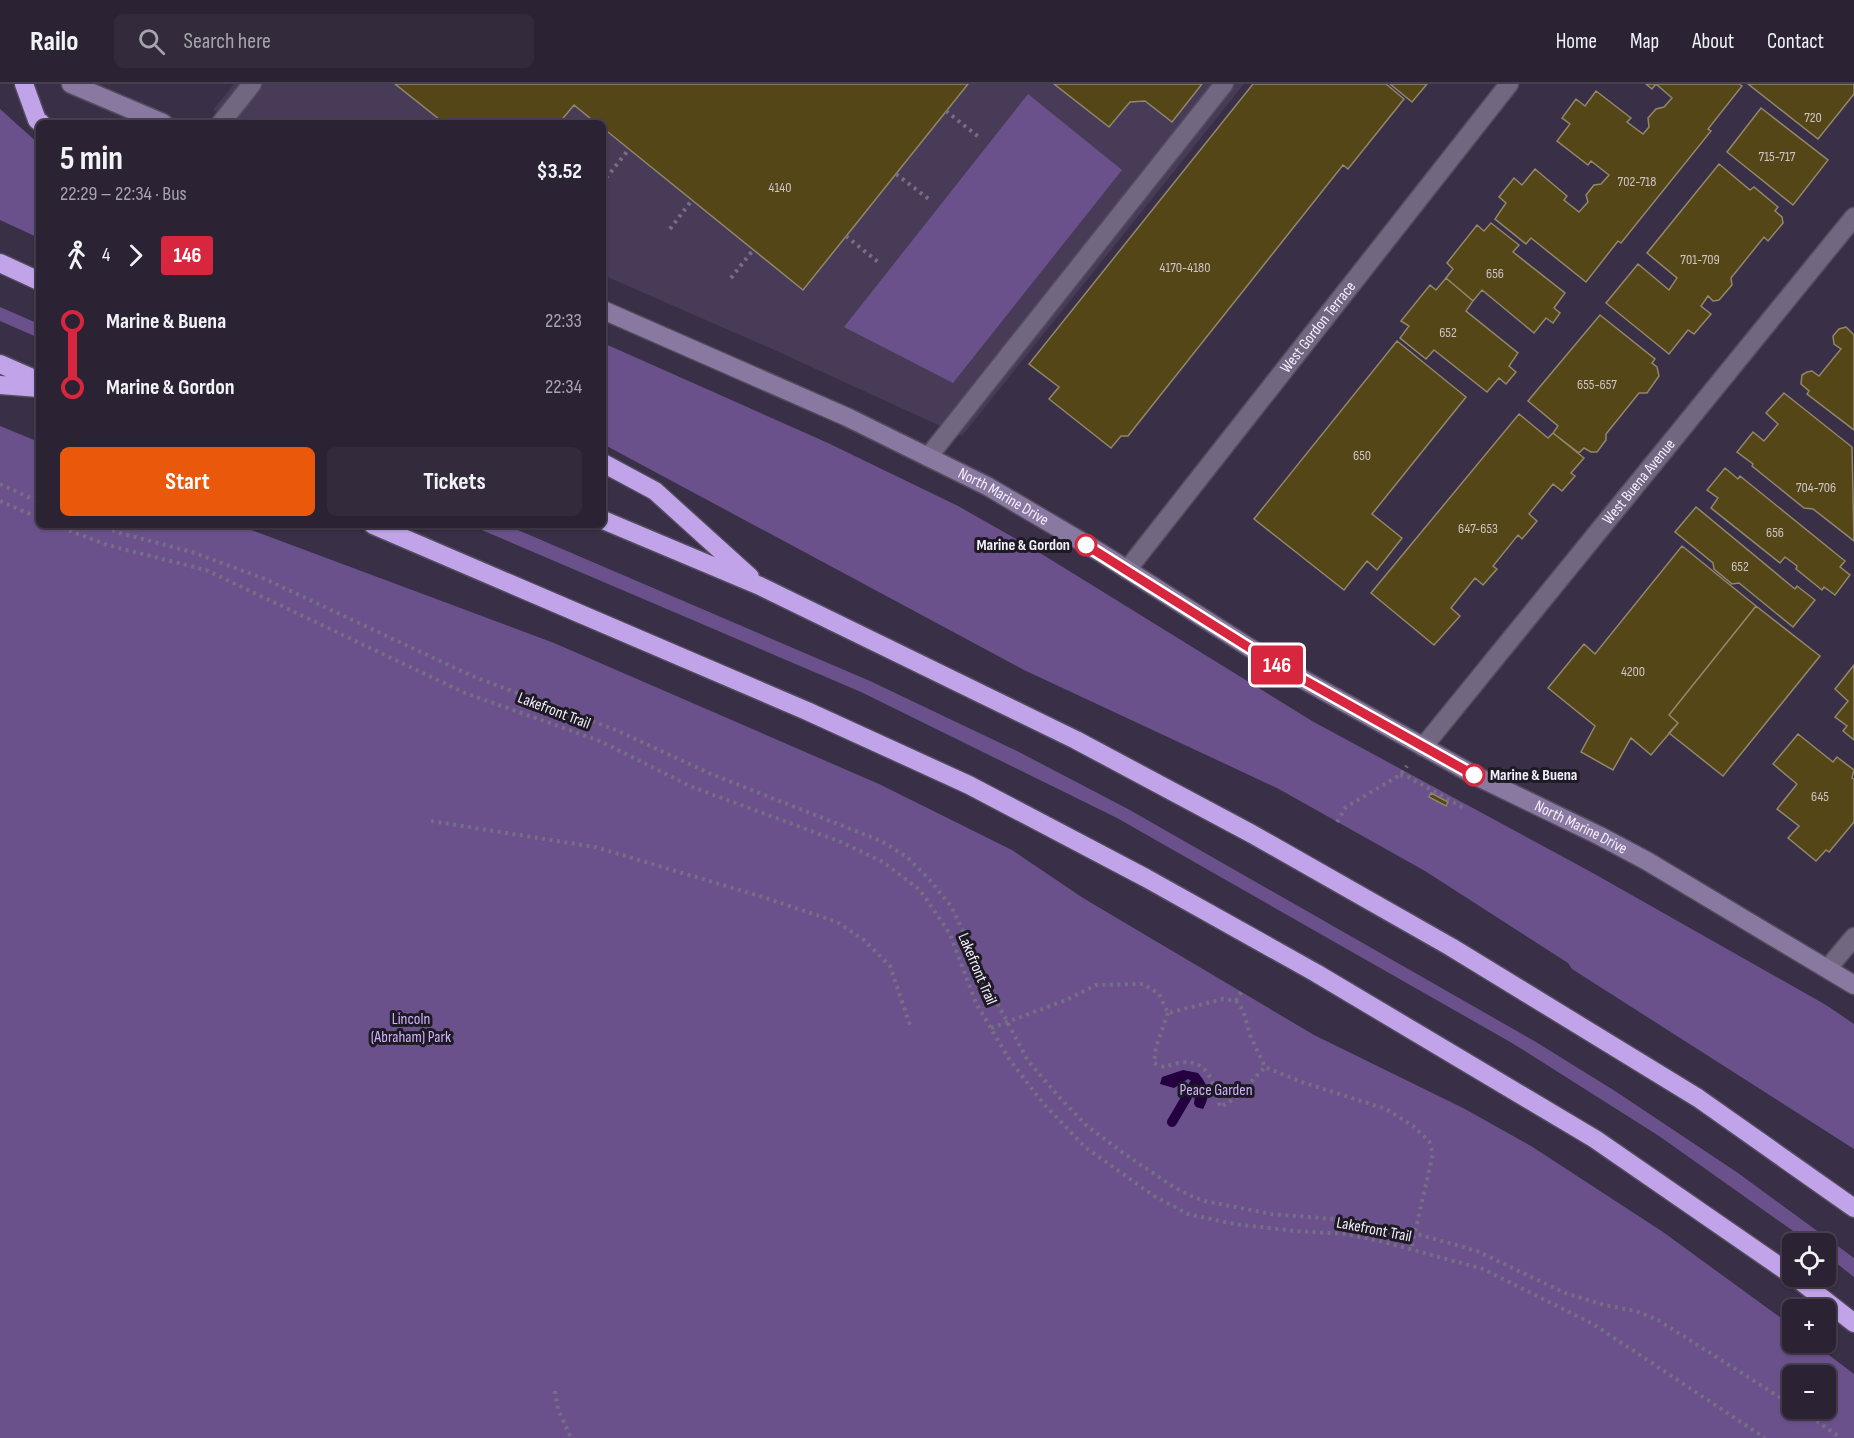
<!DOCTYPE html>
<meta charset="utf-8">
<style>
body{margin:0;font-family:"Sofia Sans Condensed",sans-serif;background:#332b3c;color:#f1f3f6;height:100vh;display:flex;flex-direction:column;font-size:22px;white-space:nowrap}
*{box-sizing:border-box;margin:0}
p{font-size:20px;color:#a6a4ac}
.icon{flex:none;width:33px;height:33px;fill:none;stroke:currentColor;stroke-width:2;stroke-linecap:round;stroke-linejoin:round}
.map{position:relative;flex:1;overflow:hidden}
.drawer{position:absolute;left:36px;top:36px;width:570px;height:408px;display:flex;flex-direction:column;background:#2b2334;border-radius:9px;box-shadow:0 2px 4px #0004,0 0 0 2px #47404f}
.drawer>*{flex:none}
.badge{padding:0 12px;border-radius:4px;font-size:21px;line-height:39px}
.tools{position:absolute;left:1782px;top:1149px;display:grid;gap:12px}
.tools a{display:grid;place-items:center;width:54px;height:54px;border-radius:9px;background:#2b2334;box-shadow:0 2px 4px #0004,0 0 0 2px #47404f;font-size:30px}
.map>.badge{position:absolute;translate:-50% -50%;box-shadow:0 0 0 3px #fff}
.legs{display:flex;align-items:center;gap:9px;height:66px;padding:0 24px;font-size:20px}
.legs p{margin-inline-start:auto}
.headline{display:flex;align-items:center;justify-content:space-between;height:102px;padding:0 24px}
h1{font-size:33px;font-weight:700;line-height:45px}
.primary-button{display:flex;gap:12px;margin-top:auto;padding:12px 24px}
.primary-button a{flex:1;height:69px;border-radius:9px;background:#ea580c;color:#fff;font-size:24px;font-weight:700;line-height:69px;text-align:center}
.primary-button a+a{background:#332b3c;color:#f1f3f6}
ul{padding:0 24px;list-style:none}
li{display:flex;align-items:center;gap:21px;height:66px;font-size:22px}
li i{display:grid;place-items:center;width:9px;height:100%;margin:0 8px;background:currentColor}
li i::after{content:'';width:15px;height:15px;margin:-8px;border:4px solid;border-radius:50%;background:#2b2334}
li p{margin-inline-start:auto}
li:first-child i{background:linear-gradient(#0000 50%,currentColor 0)}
li:last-child i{background:linear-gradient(currentColor 50%,#0000 0)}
header{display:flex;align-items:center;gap:36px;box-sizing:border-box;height:84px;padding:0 30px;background:#2b2334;border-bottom:2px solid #47404f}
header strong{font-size:28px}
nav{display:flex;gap:33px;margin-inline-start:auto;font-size:21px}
.search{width:420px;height:54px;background:#332b3c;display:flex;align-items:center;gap:15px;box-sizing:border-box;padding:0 21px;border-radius:9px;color:#a6a4ac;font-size:22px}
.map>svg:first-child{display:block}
</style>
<header>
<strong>Railo</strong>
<div class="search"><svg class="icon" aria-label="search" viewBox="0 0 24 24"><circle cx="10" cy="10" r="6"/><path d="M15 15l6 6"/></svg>Search here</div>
<nav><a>Home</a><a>Map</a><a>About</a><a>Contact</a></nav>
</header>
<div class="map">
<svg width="1854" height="1354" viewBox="0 0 1854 1354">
<rect width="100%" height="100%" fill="#392f46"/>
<path fill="#473b57" d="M234,0h1010l-282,352 -192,-88 -167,-73v-152h-359l-31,-13z"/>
<path fill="#6b518c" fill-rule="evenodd" d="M1028,10l94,76 -169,213 -109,-56z
M0,25l39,35v94l-39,-18z
M0,223l39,17v14l-39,-17z
M603,259l225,100 130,63 74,42 280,173 279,151 235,133 28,19v125l-282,-180 -4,-6 -143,-92 -148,-83 -253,-118 -421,-226z
M0,342l39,16v83h199l316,118 325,141 133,66 71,48 231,137 151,74 66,37 132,86 129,94v16l21,1 41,31v64h-1854zM1792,1292h34v32h-34z
M470,441h36l364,156 147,70 111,58 408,233 79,49 123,82 116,85v19l-28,-22v-11l-16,-1 -151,-107 -147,-93 -395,-225 -256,-126z"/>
<path fill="#240040" d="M1183,986l15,3c11,13 13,22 5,36l-7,-2 -2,-3 2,-17 -1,-4 -7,-4 -14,9 -14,-4 2,-7z"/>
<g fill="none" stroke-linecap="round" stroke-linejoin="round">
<path stroke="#240040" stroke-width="10" d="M1172,1038l23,-39"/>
</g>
<path fill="#554618" stroke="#91876c" stroke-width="1.5" d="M395,0h573l-165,206 -200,-162v-5h-7l-22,-18 -15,18h-115z
M1054,0h148l-30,38 -27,-21 -15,1 -21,25z
M1253,0h133l18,15 -56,70 -5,-4 -215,271h-7l-10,12 -62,-49 10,-12 -30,-23z
M1390,0h37l-15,18z
M1646,0h93l3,2 -34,43 3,2 -90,112 -3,-2 -32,41 -55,-44 -5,6 -31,-25 11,-16 -7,-6 15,-19 8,7 13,-16 32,27 -3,4 15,12 9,-10 -2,-7 8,-10 7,-1 8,-9 -18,-14 -3,4 -31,-24 13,-17 -8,-6 14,-19 9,7 11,-15 35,27 -4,4 16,12 6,-7 -1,-9 8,-9 8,-2 8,-9 -16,-14 -4,5z
M1748,0h106v10l-36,45z
M1761,24l67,52 -35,45 -66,-53z
M1719,80l31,26 4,-3 24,20 -3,4 7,6 1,6 -15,18 -4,-4 -33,41 1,7 -13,15 -6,1 -5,-5 -7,10 10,8 -17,20 -6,-4 -19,24 -63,-51 32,-39 31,26 8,-12 -30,-25z
M1491,139l28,22 -6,7 52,41 -11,15 6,5 -7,10 -7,-5 -12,15 -52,-43 -9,11 -27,-23 7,-9 -6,-6 30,-38 7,6z
M1446,194l27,23 -7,10 52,42 -9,13 7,6 -10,12 -7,-6 -12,14 -53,-42 -8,9 -26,-21 9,-12 -8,-5 29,-36 6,5z
M1600,231l55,44 -3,4 5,4 2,9 -12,17h-8l-33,41v6l-9,12h-6l-7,-4 -5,5 -26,-20 5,-7 -30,-25z
M1846,243l8,8v95l-47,-36 2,-3 -8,-7 1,-9 5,-3 5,-1 7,5 22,-27 -7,-5 -1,-8 6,-7z
M1397,257l69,56 -94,117 30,24 -25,32 -10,-9 -23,29 -90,-71z
M1784,309l68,54 2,94 -41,-32 -9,-1 -52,-42 1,-2 -16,-12 16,-20 11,9 14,-17 -12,-11z
M1519,330l29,24 5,-5 31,25 -13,15 4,3 -13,15 -9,-7 -24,30 8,7 -15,18 -4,-4 -25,31 4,3 -14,16 -8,-7 -24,30 9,8 -26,29 -63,-52z
M1725,384l13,11 2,-3 105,85 -5,6 10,8 -15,20 -11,-8 -2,3 -26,-21 1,-3 -12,-9 -5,6 -69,-55 7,-10 -11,-8z
M1696,423l99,82 2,-3 18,14 -22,27 -54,-44 -7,1 -18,-15 -1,-6 -38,-31z
M1682,462l74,60 -87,109 9,8 -27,32 -20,-17 -18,32 -32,-18 14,-26 -47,-38 36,-44 11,10z
M1756,522l64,50 -97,120 -54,-43 9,-10 -9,-8z
M1854,581v75l-11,-9 4,-5 -12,-9 13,-16 -13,-12z
M1798,650l35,28 4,-5 17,13 -2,8 2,1v43l-25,30 -3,-2 -10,11 -28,-23 11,-12 -22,-17 20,-25 -24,-20z
M1431,709l17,9 -2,4 -17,-9z"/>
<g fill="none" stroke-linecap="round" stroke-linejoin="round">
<defs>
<path id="lane" d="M221,39l31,-39
M928,373l296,-373"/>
<g id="street">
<path id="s1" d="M1127,486l382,-486"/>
<path id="s2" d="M1423,663l431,-530"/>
<path d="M1828,884l26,-31"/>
</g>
<g id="secondary">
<path d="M71,0l92,39"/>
<path id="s3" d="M603,226l244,107 140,69 114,67 171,109 202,113 126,61 47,25 207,124"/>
</g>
<path id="highway" d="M24,0l13,36 4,3
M0,179l39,18
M0,280l39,17
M0,301l39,3
M603,379l52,28 95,86
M603,436l157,66 316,154 176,94 199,113 247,151 156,110
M373,441l434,186 162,74 177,93 170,95 279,166 197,136
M1794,1192l60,47"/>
</defs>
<use href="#lane" stroke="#534b5e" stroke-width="21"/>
<use href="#street" stroke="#534b5e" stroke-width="21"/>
<use href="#secondary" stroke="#534b5e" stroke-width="21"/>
<use href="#highway" stroke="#534b5e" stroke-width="21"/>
<path stroke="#766e82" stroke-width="4" stroke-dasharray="3 4.5" stroke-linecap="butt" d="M946,27l34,27
M896,90l34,26
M606,94l23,-29
M670,145l22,-29
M846,152l32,26
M731,194l22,-28
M0,400l39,18
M0,417l39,17
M55,441l52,20 99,25 259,123 135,48 92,46 149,55 42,20 37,28 30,44 26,69 33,56 34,44 42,44 69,49 34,18 46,10 61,7 51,3 38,8 99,27 110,55 172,114
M98,441l22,8 72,19 73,27 207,97 144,54 95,44 170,67 26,16 20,20 24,29 44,93 33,62 32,37 27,28 35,26 50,34 19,10 14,5 66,13 87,7 38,7 81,23 88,42 39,12 32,6 22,9 134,85
M1400,691l8,2 56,31
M431,737l164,26 168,50 74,25 27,18 26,26 20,59
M1337,738l9,-15 54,-32 7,-9
M1236,917l5,-9
M1168,929l-12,34 -2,16 10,4c40,-14 47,5 56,40l16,-9 29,-31
M991,944l75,-28 30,-15 47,-1 16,10 9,19 55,-14 13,2 7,9 7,25 15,32 34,14 87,28 27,17 16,15 4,13 -22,95
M555,1307l3,18 13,29
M1798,1324l43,30"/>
<use href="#lane" stroke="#716780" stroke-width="18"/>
<use href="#street" stroke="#716780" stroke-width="18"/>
<use href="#secondary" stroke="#8979a0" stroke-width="18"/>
<use href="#highway" stroke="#c1a3ea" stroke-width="18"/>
</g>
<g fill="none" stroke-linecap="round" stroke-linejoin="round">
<defs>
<path id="line-1" d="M1086,461l186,117 202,113"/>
</defs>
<use href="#line-1" stroke="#fff" stroke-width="14"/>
<use href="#line-1" stroke="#d7263d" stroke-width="9"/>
</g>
<g fill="#fff" stroke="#d7263d" stroke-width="3">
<circle cx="1086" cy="461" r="10"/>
<circle cx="1474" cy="691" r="10"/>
</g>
<g text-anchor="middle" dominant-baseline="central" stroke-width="6" stroke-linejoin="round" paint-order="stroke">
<g font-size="14" fill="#ccc4c3">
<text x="1813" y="33">720</text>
<text x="1777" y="72">715-717</text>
<text x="1637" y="97">702-718</text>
<text x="780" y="103">4140</text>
<text x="1700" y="175">701-709</text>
<text x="1185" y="183">4170-4180</text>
<text x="1495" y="189">656</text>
<text x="1448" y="248">652</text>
<text x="1597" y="300">655-657</text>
<text x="1362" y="371">650</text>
<text x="1816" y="403">704-706</text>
<text x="1478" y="444">647-653</text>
<text x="1775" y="448">656</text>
<text x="1740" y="482">652</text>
<text x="1633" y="587">4200</text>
<text x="1820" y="712">645</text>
</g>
<g font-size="16" fill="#f3eefc" stroke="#1e1a24">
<text stroke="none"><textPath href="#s1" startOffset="309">West Gordon Terrace</textPath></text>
<text stroke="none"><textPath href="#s2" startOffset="342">West Buena Avenue</textPath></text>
<text stroke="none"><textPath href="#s3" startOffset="442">North Marine Drive</textPath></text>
<text transform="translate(554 627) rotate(21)">Lakefront Trail</text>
<text stroke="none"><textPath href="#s3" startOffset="1108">North Marine Drive</textPath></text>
<text transform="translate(977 885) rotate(67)">Lakefront Trail</text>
<text transform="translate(1374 1146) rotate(11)">Lakefront Trail</text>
</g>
<g font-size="16" font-weight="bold" fill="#f3eefc" stroke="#1e1a24" text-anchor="end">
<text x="1070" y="461">Marine &amp; Gordon</text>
<text x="1490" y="691" text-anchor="start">Marine &amp; Buena</text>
</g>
<g font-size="16" fill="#d1b1fe" stroke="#1e1a24">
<text x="411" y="935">Lincoln<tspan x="411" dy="18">(Abraham) Park</tspan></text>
<text x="1216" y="1006">Peace Garden</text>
</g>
</g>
</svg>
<div class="tools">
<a><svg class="icon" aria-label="locate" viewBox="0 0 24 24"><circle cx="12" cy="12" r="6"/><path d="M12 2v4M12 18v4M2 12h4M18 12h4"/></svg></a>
<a>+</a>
<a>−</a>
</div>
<b class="badge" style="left:1277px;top:581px;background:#d7263d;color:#fff">146</b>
<section class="drawer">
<div class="headline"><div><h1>5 min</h1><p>22:29 – 22:34 · Bus</p></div><b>$3.52</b></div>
<div class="legs"><svg class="icon" aria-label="walk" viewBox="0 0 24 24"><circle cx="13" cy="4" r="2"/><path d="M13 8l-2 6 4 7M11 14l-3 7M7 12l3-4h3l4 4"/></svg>4<svg class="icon" aria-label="forward" viewBox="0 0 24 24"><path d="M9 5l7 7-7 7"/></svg><b class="badge" style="background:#d7263d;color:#fff">146</b></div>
<ul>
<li><i style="color:#d7263d"></i><b>Marine &amp; Buena</b><p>22:33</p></li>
<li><i style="color:#d7263d"></i><b>Marine &amp; Gordon</b><p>22:34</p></li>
</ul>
<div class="primary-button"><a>Start</a><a>Tickets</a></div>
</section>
</div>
